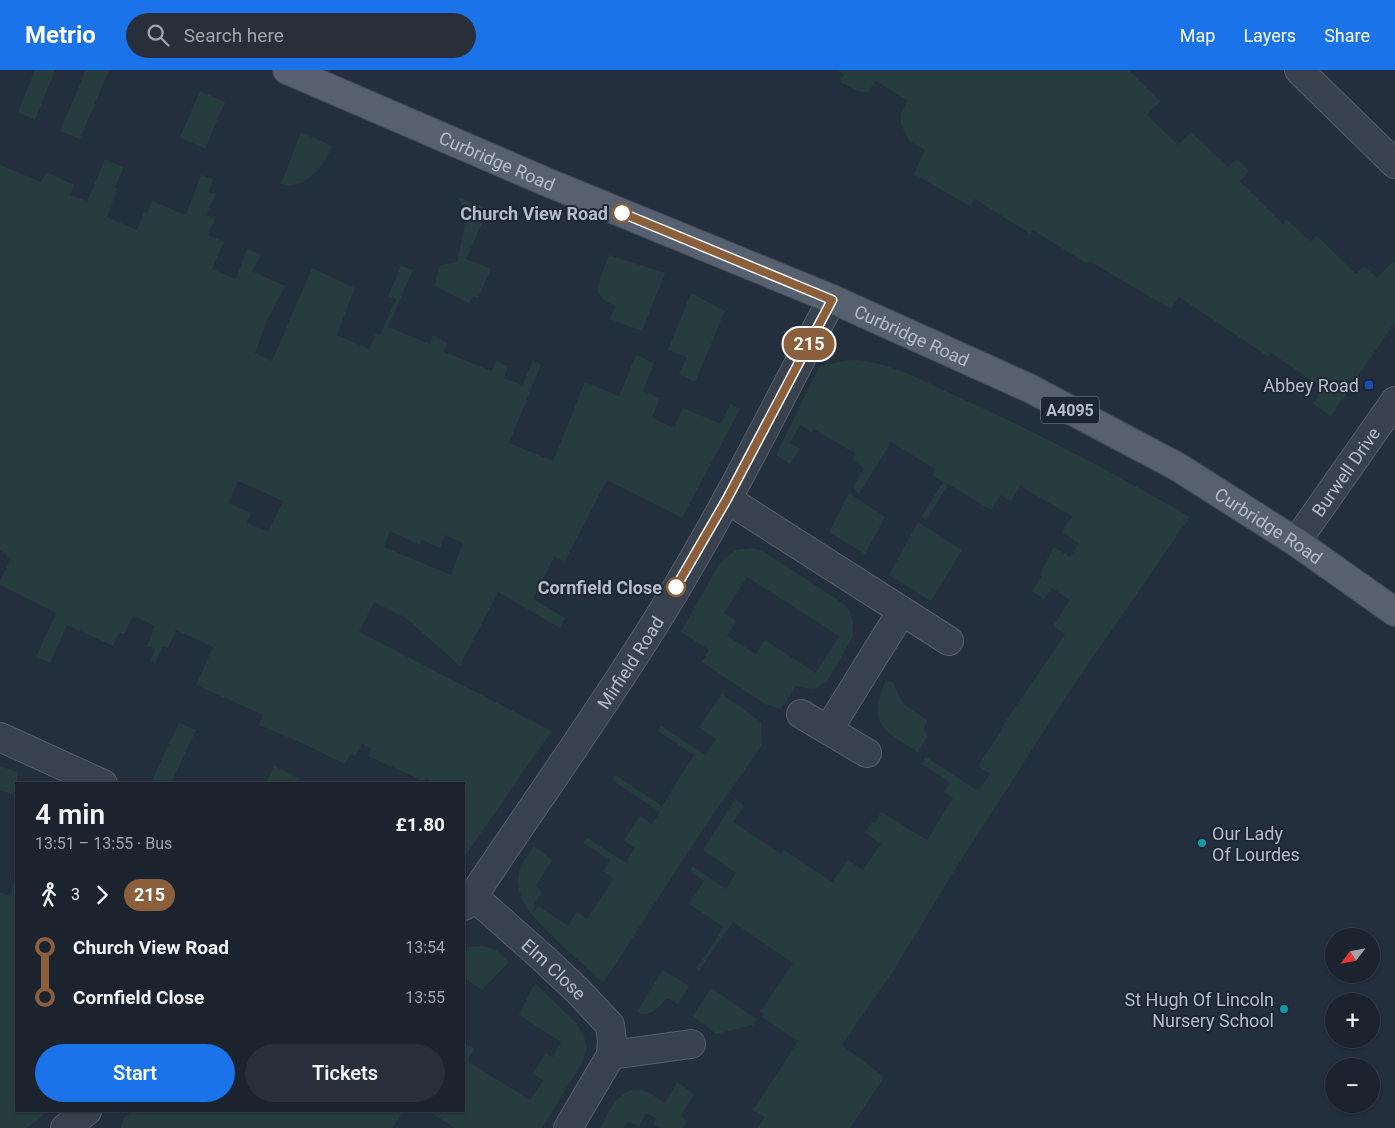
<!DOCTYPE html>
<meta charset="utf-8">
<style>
body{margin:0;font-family:Roboto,sans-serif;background:#282f3a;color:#f1f3f6;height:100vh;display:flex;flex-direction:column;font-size:19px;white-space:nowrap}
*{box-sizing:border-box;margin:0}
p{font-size:16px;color:#a0a4aa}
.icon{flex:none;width:28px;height:28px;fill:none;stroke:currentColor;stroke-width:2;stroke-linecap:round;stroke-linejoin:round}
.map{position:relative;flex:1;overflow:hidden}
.sheet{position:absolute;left:15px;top:712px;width:450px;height:330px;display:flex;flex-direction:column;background:#1b232e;border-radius:0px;box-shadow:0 1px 4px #0004,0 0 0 1px #39404a}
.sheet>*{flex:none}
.badge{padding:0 10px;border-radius:16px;font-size:18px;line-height:32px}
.needle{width:32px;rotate:238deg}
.tools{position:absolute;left:1325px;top:858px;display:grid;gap:10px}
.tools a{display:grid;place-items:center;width:55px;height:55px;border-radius:50%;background:#1b232e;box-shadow:0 1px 4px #0004,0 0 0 1px #39404a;font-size:25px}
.map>.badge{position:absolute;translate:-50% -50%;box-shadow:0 0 0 2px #fff}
.legs{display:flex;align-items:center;gap:8px;height:55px;padding:0 20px;font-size:16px}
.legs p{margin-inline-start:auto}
.overview{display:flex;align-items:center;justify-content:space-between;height:85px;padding:0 20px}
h1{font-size:28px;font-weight:600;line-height:38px}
.primary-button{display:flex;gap:10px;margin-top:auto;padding:10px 20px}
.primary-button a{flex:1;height:58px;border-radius:30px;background:#1a73e8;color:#fff;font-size:20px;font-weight:600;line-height:58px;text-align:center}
.primary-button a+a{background:#282f3a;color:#f1f3f6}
ul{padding:0 20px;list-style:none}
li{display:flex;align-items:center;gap:18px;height:50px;font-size:19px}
li i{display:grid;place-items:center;width:8px;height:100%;margin:0 6px;background:currentColor}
li i::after{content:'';width:12px;height:12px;margin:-6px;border:4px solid;border-radius:50%;background:#1b232e}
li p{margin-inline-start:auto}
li:first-child i{background:linear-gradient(#0000 50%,currentColor 0)}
li:last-child i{background:linear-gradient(currentColor 50%,#0000 0)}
header{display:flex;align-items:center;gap:30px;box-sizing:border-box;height:70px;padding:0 25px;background:#1a73e8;color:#fff}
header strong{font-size:24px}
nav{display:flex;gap:28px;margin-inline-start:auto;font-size:18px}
.search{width:350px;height:45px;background:#282f3a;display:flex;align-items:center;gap:12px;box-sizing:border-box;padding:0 18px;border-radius:28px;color:#a0a4aa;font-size:19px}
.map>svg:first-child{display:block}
</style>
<header>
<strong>Metrio</strong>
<div class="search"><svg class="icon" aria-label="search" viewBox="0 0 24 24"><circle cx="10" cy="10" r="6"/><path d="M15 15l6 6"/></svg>Search here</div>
<nav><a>Map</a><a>Layers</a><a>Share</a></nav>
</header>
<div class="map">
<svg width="1395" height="1058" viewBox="0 0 1395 1058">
<rect width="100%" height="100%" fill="#242f3e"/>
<path fill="#263c3f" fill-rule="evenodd" d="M35,0h20l-20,50 -17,-8z
M86,0h23l-29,69 -20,-8z
M838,0h291l31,31 -13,14 31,30 13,-13 37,35 9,-8 12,12 -9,10 43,43 4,-4 23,21 7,-5 39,38 8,-8 13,12 17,-17 1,1v60l-64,94 -18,-12 10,-16 -52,-35 -2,3 -3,-1 -87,-58 -8,12 -80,-47h-7l-51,-32 -3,4 -55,-35 -5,7 -56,-32 11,-24 -16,-9 -8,-17v-11l7,-12 -32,-20 -8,11 -10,-1 -18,-9 4,-8z
M200,21l25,11 -20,47 -25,-12z
M301,62l31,14c-9,21 -25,44 -51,38z
M105,90l19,7 -9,20 2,2 -10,28 30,13 7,-18 3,1 5,-12 34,14 15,-40 13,4 -6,13 8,2 -10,21 9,4 -7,16 16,7 -12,27 24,10 11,-30 14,6 -9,16 33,15 -18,34 -12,33 17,8 40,-93 43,20 -18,47 32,14 7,-16 4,2 16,-36 -8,-3 13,-30 12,4 -25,57 42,17 3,-8 14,6 -3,10 48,19 4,-10 12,5 -4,12 18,7 11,-24 8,4 -32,78 44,18 32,-79 34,14 17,-41 18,8 -11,28 17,7 -8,20 22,10 9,-20 38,16 9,-20 10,5 -58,109 -75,-38 -42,81 -11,-4 -21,42 32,19 -5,10 -62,-36 -38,74 -54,-48 -32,-16 -15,30 193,99 -88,126v-73h-27l-11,-6 -2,6h-7l2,-5 -51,-23 4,-7 -10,-5 -7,12 -5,-2 -5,10 -41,-20 -45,-19 4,-10 -67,-30 17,-38 -37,-17 -8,18 -5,-2 -8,17 -5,-2 5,-12 -8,-3 8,-20 -22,-10 -9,18 -5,-2 -6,14 -46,-21 -17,38 -14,-6 20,-44 -56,-28v-4l10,-20 -5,-8 -5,-3v-385l41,17 5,-10 28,13 -4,10 17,6zM238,411l45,20 -15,31 -21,-9 4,-10 -23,-10zM390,461l30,14 2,-5 18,8 5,-13 18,8 -12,32 -67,-28z
M458,127l30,13 -22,49 25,10 -13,29 -5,-2 -4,7 -35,-17 6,-21 17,-3 10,-47z
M609,185l56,18 -23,58 -32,-12 5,-13c-5,-3 -13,-6 -16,-12 -4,-8 7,-30 10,-39z
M691,223l34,18 -30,71 -16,-8 8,-17 -19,-7z
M852,290c36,1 72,21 104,36 80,36 158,77 234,121l-119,172 -117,182 -60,99 -52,75 42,32 -34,51h-92l7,-11 -12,-7 45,-69 -36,-24 3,-3 -4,-3 32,-48 -60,-41 -34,48 -2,-2 27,-41 -35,-23 15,-23 -14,-10 2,-5 34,23 10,-16 -33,-23 32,-51 9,7 -11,16 48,32 3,-4 48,32 16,-22 15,10 18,-26 -16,-11 7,-11 3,1 6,-11 46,28 26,-42 -9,-6 6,-10 -29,-18 5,-7 52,34 12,-17 -12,-8 24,-36 1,-5 62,-91 -12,-8 17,-26 -18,-12 -8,11 -12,-8 9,-14 1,-8 12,-22 16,10 9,-14 -17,-11 10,-16 -52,-30 -9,15 -11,-6 -9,15 -43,-26 -22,37 -4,-5 21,-34 -11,-7 3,-6 -44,-27 -32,52 -6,-6 11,-20 -12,-8 4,-6 -42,-25 -2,3 -12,-7 -10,18 10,6 -10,15 -14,-9 43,-88 8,-3z
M849,423l36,24 -20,37 -36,-22z
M918,452l44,28 -31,51 -42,-26z
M751,478l12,3 81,53 6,8 3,10v14l-25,44 -11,8 -6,1 -15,-3 -15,23 -16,-5 -63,-42 7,-12 -28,-18 38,-68 16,-14zM747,507l92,59 -23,37 -51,-33 -9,14 -29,-18 9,-15 -12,-8z
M886,610l7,3 10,21 24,16 -3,9 3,7 -9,16c-35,-22 -52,-28 -32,-72z
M722,624l39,28 1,23 -64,92 -95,146c-23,-22 -49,-43 -70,-67 -9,-10 -18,-29 -14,-43 2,-10 9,-19 15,-27l18,14 -16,26 6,6 -7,11 -2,10 5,-7 30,20 9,-14 10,7 27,-41 -11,-7 7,-11 -27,-17 4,-5 39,25 9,-15 -11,-7 16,-25 12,8 8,-12 -48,-32 3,-5 47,31 32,-51 -36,-24 3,-5 44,29 11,-16 -17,-12z
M179,653l17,7 -25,54h-11l-8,-4z
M0,696l17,6v10l-3,13 -14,-5z
M274,696l26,13 -2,5h-32z
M16,797v244h32l-21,17h-27v-235l11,3z
M484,876l12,4 13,12 -27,28 -18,-12v-31z
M663,900l26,16 -11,18 -11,-6c-7,8 -14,17 -26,16l-4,-3z
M535,913l42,41 6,9 4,15 -5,15 -40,65h-87l-27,-17h36v-68l10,6 -7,12 63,39 13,-20 -10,-6 13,-21 7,4 8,-15 -42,-27z
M711,918l46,31 -4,6 -37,9 -23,-18z
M677,1012l17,12 -13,22 6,5 -4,7h-22l-7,-4 2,-6 -10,-5 -7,13 -11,-4 -5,6h-23c9,-15 19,-42 41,-38 8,2 17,8 24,13z
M134,1041h269l-10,17h-272l3,-11z"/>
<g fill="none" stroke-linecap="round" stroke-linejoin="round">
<defs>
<g id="street">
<path d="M1299,0l96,94"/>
<path d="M727,429l175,112 -74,119"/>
<path id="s1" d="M1296,472l99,-141"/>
<path d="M902,541l47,30"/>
<path d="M801,644l66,39"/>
<path d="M0,667l103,47"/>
<path id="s2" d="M473,826l70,62 35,33 32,34 2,16 -1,14 -43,73"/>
<path id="s3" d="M464,836l9,-10c64,-96 131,-189 191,-287 61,-100 114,-206 168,-310"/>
<path d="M611,985l80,-11"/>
<path d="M65,1058l22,-17"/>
</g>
<g id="primary">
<path id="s4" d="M287,0l262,113 283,116 197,89 149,79 118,75 99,70"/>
</g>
</defs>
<use href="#street" stroke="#565f6c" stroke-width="30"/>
<use href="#primary" stroke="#414a57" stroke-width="30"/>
<use href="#street" stroke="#38414e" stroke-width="28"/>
<use href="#primary" stroke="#56606e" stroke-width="28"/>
</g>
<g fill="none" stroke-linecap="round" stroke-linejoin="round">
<defs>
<path id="line-1" d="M622,143l210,87 -105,199 -51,88"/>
</defs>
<use href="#line-1" stroke="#fff" stroke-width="11"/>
<use href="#line-1" stroke="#8b5e3c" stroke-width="8"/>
</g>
<g fill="#fff" stroke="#8b5e3c" stroke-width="2.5">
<circle cx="622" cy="143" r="9"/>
<circle cx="676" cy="517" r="9"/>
</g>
<rect fill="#1a4fb4" stroke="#1d2633" stroke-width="2" x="1364" y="310" width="10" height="10" rx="2.5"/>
<g fill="#0f9aa8" stroke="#1d2633" stroke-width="2">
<circle cx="1202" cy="773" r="5"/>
<circle cx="1284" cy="939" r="5"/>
</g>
<g text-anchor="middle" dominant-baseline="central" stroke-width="4" stroke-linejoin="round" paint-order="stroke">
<rect fill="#1d2633" stroke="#878f9c" stroke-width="1" x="1041" y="326.5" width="58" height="27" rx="4"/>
<g font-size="16" font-weight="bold" fill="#b4bcc9">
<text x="1070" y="340">A4095</text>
</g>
<g font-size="18" fill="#b4bcc9" stroke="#1d2633">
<text stroke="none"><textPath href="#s4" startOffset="229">Curbridge Road</textPath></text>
<text stroke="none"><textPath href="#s4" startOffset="679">Curbridge Road</textPath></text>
<text stroke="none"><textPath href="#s1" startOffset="86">Burwell Drive</textPath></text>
<text stroke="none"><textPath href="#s4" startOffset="1084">Curbridge Road</textPath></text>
<text stroke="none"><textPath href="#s3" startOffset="295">Mirfield Road</textPath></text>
<text stroke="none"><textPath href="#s2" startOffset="109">Elm Close</textPath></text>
</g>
<g font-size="18" font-weight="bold" fill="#b4bcc9" stroke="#1d2633" text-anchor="end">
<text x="608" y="143">Church View Road</text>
<text x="662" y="517">Cornfield Close</text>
</g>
<g font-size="18" fill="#b4bcc9" stroke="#1d2633" text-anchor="end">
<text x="1359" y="315">Abbey Road</text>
<text x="1212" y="763" text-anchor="start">Our Lady<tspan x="1212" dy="21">Of Lourdes</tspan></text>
<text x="1274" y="929">St Hugh Of Lincoln<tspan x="1274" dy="21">Nursery School</tspan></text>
</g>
</g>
</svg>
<div class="tools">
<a><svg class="needle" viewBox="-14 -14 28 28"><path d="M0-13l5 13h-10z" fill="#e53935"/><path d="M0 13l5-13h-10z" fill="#a0a4aa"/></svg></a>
<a>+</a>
<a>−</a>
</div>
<b class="badge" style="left:809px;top:274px;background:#8b5e3c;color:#fff">215</b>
<section class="sheet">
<div class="overview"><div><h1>4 min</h1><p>13:51 – 13:55 · Bus</p></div><b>£1.80</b></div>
<div class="legs"><svg class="icon" aria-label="walk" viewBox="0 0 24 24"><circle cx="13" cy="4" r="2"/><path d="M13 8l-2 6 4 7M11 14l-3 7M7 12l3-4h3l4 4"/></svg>3<svg class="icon" aria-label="forward" viewBox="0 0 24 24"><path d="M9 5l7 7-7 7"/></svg><b class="badge" style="background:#8b5e3c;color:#fff">215</b></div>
<ul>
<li><i style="color:#8b5e3c"></i><b>Church View Road</b><p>13:54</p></li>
<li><i style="color:#8b5e3c"></i><b>Cornfield Close</b><p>13:55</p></li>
</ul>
<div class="primary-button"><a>Start</a><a>Tickets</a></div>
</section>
</div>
